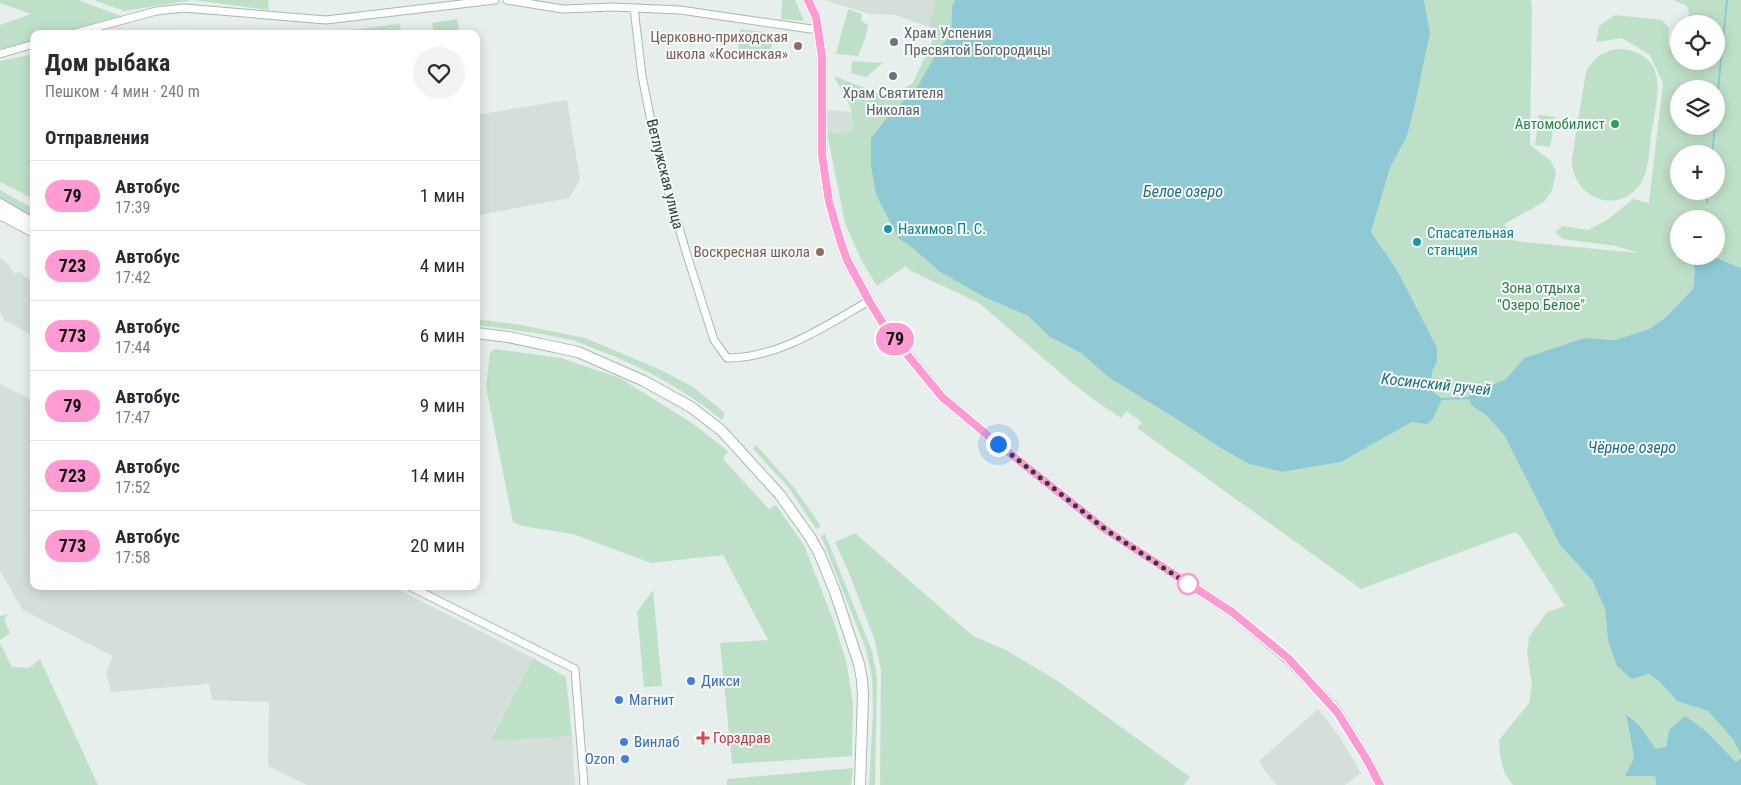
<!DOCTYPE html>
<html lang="ru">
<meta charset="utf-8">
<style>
body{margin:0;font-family:"Roboto Condensed",sans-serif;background:#f2f2f3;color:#2b2b33;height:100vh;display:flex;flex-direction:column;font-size:19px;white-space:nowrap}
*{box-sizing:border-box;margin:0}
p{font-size:16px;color:#7c7c81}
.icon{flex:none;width:28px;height:28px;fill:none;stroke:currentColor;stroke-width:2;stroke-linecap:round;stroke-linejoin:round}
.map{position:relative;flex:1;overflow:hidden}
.details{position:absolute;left:30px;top:30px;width:450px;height:560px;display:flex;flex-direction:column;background:#fff;border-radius:10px;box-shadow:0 2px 12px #0003}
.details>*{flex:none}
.badge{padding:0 10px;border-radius:16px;font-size:18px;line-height:32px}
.tools{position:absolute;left:1670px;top:15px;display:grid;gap:10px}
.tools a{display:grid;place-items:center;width:55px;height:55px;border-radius:50%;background:#fff;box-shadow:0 2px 12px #0003;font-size:25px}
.you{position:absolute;width:25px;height:25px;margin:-12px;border:4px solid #fff;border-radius:50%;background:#1a73e8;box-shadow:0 0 0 8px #1a73e833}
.map>.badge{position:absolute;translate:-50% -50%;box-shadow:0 0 0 2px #fff}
h2{padding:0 15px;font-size:19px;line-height:45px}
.round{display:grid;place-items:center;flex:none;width:52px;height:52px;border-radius:26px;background:#f2f2f3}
.headline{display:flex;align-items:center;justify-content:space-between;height:85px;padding:0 15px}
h1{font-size:24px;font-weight:700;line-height:38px}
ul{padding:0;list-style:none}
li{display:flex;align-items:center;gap:15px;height:70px;padding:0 15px;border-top:1px solid #e1e1e2}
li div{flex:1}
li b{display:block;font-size:19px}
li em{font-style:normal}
li .badge{min-width:55px;font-weight:700;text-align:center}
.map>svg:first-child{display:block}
</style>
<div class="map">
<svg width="1741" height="785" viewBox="0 0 1741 785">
<rect width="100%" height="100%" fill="#e6efeb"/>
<path fill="#d4dfda" d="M824,0h111l-6,27 -33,-12 -26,-1z
M34,54v87l-5,-86z
M567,100l13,80 -11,18 -90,17 -3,-7v-93z
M827,110l24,2 2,20 -26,1z
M0,258l7,5 8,11 4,-2 15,11 -4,14 4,1v38l-30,-16 -4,-8z
M0,384l34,17v185h357l142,72 -43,82 82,-4 3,49h-268l-39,-19 1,-64 -57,-2 -3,-16 -98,8 -5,-20 7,-16 -90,-46 -23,-39z
M1318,709l21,27 22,37 -16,12h-68l-13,-15 -5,-9z"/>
<path fill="#bfe0c8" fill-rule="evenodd" d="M0,0h78l43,16 -66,18h-21v6l-34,9v-24l31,-11 -31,-11z
M94,0h174l1,10 -76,-10 -69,11z
M782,0h13l9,21 -23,-2z
M935,0h20l-3,6 -1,29 -10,12 -24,40 -31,32 -15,19v29l5,28 23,44 11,7 30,26 46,26 42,18 22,21 31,16 27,24 70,43 43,28 28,16 33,8 59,-10 71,-40 19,-32 1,-19 5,-10 -40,-91 -26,-38 19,-64 17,-32 8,-31 15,-72 -6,-33h107l1,9 -2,136 21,16 5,11 -4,19 -8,11 -40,22 11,17 123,12 -22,-7 -53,-7 -8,-7 8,-6 25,4 19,-10 26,-21 16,4 14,-120 -13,-28 -28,-17 -26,4 3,-16 16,-11 47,5 7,8 -1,18 6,1 5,-1v15h37v-37h-30l3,-11 -2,-7 -14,-6h68v268l-29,-12h4v-37h-37v37h13l3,15 -2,18 -28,29 -16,11 -34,11 -31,-2 -60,20 -18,21 -19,8 -17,5 2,14 14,9 18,20 56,110 32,35 13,29 3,31 24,39 17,-5 11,8 17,19 31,10 24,27 9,17 -5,7 -30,-31 -37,-1 -3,18 -10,1 -17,-24 -12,-11 2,19 5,25 21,18 1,9h-143c-12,-13 -13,-28 -14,-45l30,-37 3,-18 -5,-32 2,-16 18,-25 18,-6 -45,-70 -5,-4 -154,57 -224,-161 5,-6 -16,-11 -5,7 -24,-16 -25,-19 -93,-80 -70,-33 -3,-4 -29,20 -16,-26 -16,-37 -18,-90 26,-1 -2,-24 -17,-32 54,21 25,-14 24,-53 -8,-3zM1679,89h37v37h-37zM1679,154h37v37h-37z
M848,9l14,5 -1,7 7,4 -3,14 -7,17 -22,-2z
M457,19l3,15h-26l-2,-11z
M399,24l4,10h-61l1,-3z
M740,29l33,4 -2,20 -33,-4z
M1618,49c54,3 39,50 33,86 -2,17 -2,39 -13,52 -24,29 -68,8 -66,-29l14,-86c7,-14 17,-21 32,-23z
M29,55l5,86v58l-34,-17v-121z
M852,61l31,2 -17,14 -15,-4z
M1539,115l16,2 -5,30 -15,-2z
M0,190l34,19v8l-34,-19z
M476,319l45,6 64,13 76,32 32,17 32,26 -3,7c-36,-29 -75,-51 -119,-68 -9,-3 -19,-8 -28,-11 -32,-8 -66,-12 -99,-16z
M495,349l66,9 59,20 72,45 36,28 -5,8 46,50 7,-4 28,40 31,80 12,40 6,39 -1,52 -120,8 -12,-121 48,-3 -45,-85 -72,8 -78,-29 -51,-8 -9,-4 -27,-135 4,-35z
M756,445l37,41 28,40 -5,3 -27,-41 -36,-39z
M855,533l118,103 33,14 50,30 134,97 -6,8h-304l1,-115 -7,-32 -25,-65 -14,-31z
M825,534l47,117 5,26 -2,108h-6l4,-72 -1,-36 -6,-28 -45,-113z
M653,590l9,96 -18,1 -7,-75z
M8,614l-4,6 6,13 -10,7v-24z
M0,643l12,24 17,1 11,-9 58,126h-98z
M533,658l33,19 6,59 -82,5z
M853,768l-2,17h-124v-6z"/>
<path fill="#8ec9d4" d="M955,0h469l6,33 -15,72 -8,31 -17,32 -19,64 26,38 40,78v14l-5,9 -1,19 11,9 -9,20 -6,5 -15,-2 -71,40 -59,10 -33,-8 -28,-16 -43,-28 -70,-43 -27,-24 -31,-16 -22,-21 -42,-18 -46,-26 -30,-26 -11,-7 -23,-44 -5,-28v-29l15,-19 31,-32 24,-41 10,-11 1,-29z
M1692,256h20l29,12v487l-9,-17 -24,-27 -31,-10 -17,-19 -11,-8 -17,5 -15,-13 -9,-26 -3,-31 -13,-29 -32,-35 -56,-110 -18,-20 -14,-9 -3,-8 1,-6 17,-5 19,-8 18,-21 60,-20 31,2 34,-11 16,-11 28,-29 2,-18z
M1626,714l13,11 17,24 10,-2 3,-17 16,-14 21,15 30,31 5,-5v28h-85l-1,-9h-30l9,-18z"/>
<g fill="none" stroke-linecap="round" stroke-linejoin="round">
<path stroke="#8ec9d4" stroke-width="2" d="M1716,110l11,-110
M1712,154l3,-28
M1707,203l1,-12
M1440,399l30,-1"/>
<defs>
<path id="minor" d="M507,0l56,9 50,-2 67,3 138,20
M634,8l8,68 15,75 29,101 28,88 13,18c53,0 98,-32 142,-57
M72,34l84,-23 28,-3 142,12 169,-20
M0,54l34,-10
M409,586l166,83 9,116"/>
<path id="tertiary" d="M808,0l8,17 6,40v98l7,47 11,38 7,20 22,41 18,28 55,68 56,47 108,86 126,82 56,47 49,52 30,49 13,25"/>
<path id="secondary" d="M0,204l34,20
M0,214l34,18
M476,333l32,4 70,15 66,29 47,26 31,24 58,64 30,42 10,18 15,37 24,72 3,16 1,15 -3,90"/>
</defs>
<use href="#minor" stroke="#a8b8b2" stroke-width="9"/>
<use href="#tertiary" stroke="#a8b8b2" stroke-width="11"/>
<use href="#secondary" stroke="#a4bbb3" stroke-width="12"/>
<use href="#minor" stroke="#fff" stroke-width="7"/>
<use href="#tertiary" stroke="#fff" stroke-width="9"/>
<use href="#secondary" stroke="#fff" stroke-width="10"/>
</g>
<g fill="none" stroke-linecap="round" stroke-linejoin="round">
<defs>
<path id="line" d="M808,0l8,17 6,40v98l7,47 11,38 7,20 22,41 18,29 55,67 56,47 108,86 126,82 56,46 49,54 30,48 13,25"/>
</defs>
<use href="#line" stroke="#fff" stroke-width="11"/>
<use href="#line" stroke="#ff9ad2" stroke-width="8"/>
<path stroke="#24423a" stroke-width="5" stroke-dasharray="0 9" d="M998,444l108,86 82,54"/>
</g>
<g fill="#6b7280" stroke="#f7fbf9" stroke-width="2">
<circle cx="894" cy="42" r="5"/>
<circle cx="893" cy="76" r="5"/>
</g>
<g fill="#8d6e63" stroke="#f7fbf9" stroke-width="2">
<circle cx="798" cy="46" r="5"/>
<circle cx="820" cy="252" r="5"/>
</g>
<circle fill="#2e9e5b" stroke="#f7fbf9" stroke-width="2" cx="1615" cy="124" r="5"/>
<g fill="#0f9aa8" stroke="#f7fbf9" stroke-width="2">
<circle cx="888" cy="229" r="5"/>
<circle cx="1417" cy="242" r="5"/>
</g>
<circle fill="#fff" stroke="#ff9ad2" stroke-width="2.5" cx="1188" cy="584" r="10"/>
<g fill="#3f7fe0" stroke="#f7fbf9" stroke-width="2">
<circle cx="691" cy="681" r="5"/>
<circle cx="619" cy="700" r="5"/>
<circle cx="624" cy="742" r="5"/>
<circle cx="625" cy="759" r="5"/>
</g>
<path fill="#e0444e" stroke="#f7fbf9" stroke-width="2" d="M700.5 730.5h5v5h5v5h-5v5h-5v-5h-5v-5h5z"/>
<g text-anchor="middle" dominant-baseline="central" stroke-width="4" stroke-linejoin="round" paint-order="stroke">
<g font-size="15" fill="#5b616d" stroke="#f7fbf9" text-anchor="start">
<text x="904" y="33">Храм Успения<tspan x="904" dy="17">Пресвятой Богородицы</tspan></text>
<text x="893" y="93" text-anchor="middle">Храм Святителя<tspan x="893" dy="17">Николая</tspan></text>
</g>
<g font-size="15" fill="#785e54" stroke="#f7fbf9" text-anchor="end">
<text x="788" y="37">Церковно-приходская<tspan x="788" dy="17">школа «Косинская»</tspan></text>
<text x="810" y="252">Воскресная школа</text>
</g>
<g font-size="15" fill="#27864d" stroke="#f7fbf9" text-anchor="end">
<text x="1605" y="124">Автомобилист</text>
</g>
<g font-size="15" fill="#24423a" stroke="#f7fbf9">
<text transform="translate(665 174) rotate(76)">Ветлужская улица</text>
</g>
<g font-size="15" fill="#0d838f" stroke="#f7fbf9" text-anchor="start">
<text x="898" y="229">Нахимов П. С.</text>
<text x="1427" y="233">Спасательная<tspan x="1427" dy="17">станция</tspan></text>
</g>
<g font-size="15" fill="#2d7a4b" stroke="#f7fbf9">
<text x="1541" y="288">Зона отдыха<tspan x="1541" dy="17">"Озеро Белое"</tspan></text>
</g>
<g font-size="15" fill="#366cbe" stroke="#f7fbf9" text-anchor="start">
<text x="701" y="681">Дикси</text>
<text x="629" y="700">Магнит</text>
<text x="634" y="742">Винлаб</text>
<text x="615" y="759" text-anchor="end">Ozon</text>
</g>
<g font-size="15" fill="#be3a42" stroke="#f7fbf9" text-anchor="start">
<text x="713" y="738">Горздрав</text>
</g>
<g font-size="16" font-style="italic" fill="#1c6f80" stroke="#f7fbf9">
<text x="1183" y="191">Белое озеро</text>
<text transform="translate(1436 384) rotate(6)">Косинский ручей</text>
<text x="1632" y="447">Чёрное озеро</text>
</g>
</g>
</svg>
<div class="tools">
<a><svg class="icon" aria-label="locate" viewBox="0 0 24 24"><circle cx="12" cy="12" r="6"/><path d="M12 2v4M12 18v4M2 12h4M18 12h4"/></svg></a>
<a><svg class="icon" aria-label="layers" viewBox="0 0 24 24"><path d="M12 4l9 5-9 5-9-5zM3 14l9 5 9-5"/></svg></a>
<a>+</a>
<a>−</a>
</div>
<div class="you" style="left:998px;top:444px"></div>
<b class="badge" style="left:895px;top:339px;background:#ff9ad2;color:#111">79</b>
<section class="details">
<div class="headline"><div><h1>Дом рыбака</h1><p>Пешком · 4 мин · 240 m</p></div><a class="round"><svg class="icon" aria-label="heart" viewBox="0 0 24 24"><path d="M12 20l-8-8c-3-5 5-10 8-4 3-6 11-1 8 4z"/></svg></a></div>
<h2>Отправления</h2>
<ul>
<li><span class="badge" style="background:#ff9ad2;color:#111">79</span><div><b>Автобус</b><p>17:39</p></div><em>1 мин</em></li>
<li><span class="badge" style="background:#ff9ad2;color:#111">723</span><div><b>Автобус</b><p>17:42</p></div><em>4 мин</em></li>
<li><span class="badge" style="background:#ff9ad2;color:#111">773</span><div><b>Автобус</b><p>17:44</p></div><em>6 мин</em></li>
<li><span class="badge" style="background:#ff9ad2;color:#111">79</span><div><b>Автобус</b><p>17:47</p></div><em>9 мин</em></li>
<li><span class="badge" style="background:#ff9ad2;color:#111">723</span><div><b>Автобус</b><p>17:52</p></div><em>14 мин</em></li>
<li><span class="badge" style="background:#ff9ad2;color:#111">773</span><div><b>Автобус</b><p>17:58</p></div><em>20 мин</em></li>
</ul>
</section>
</div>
